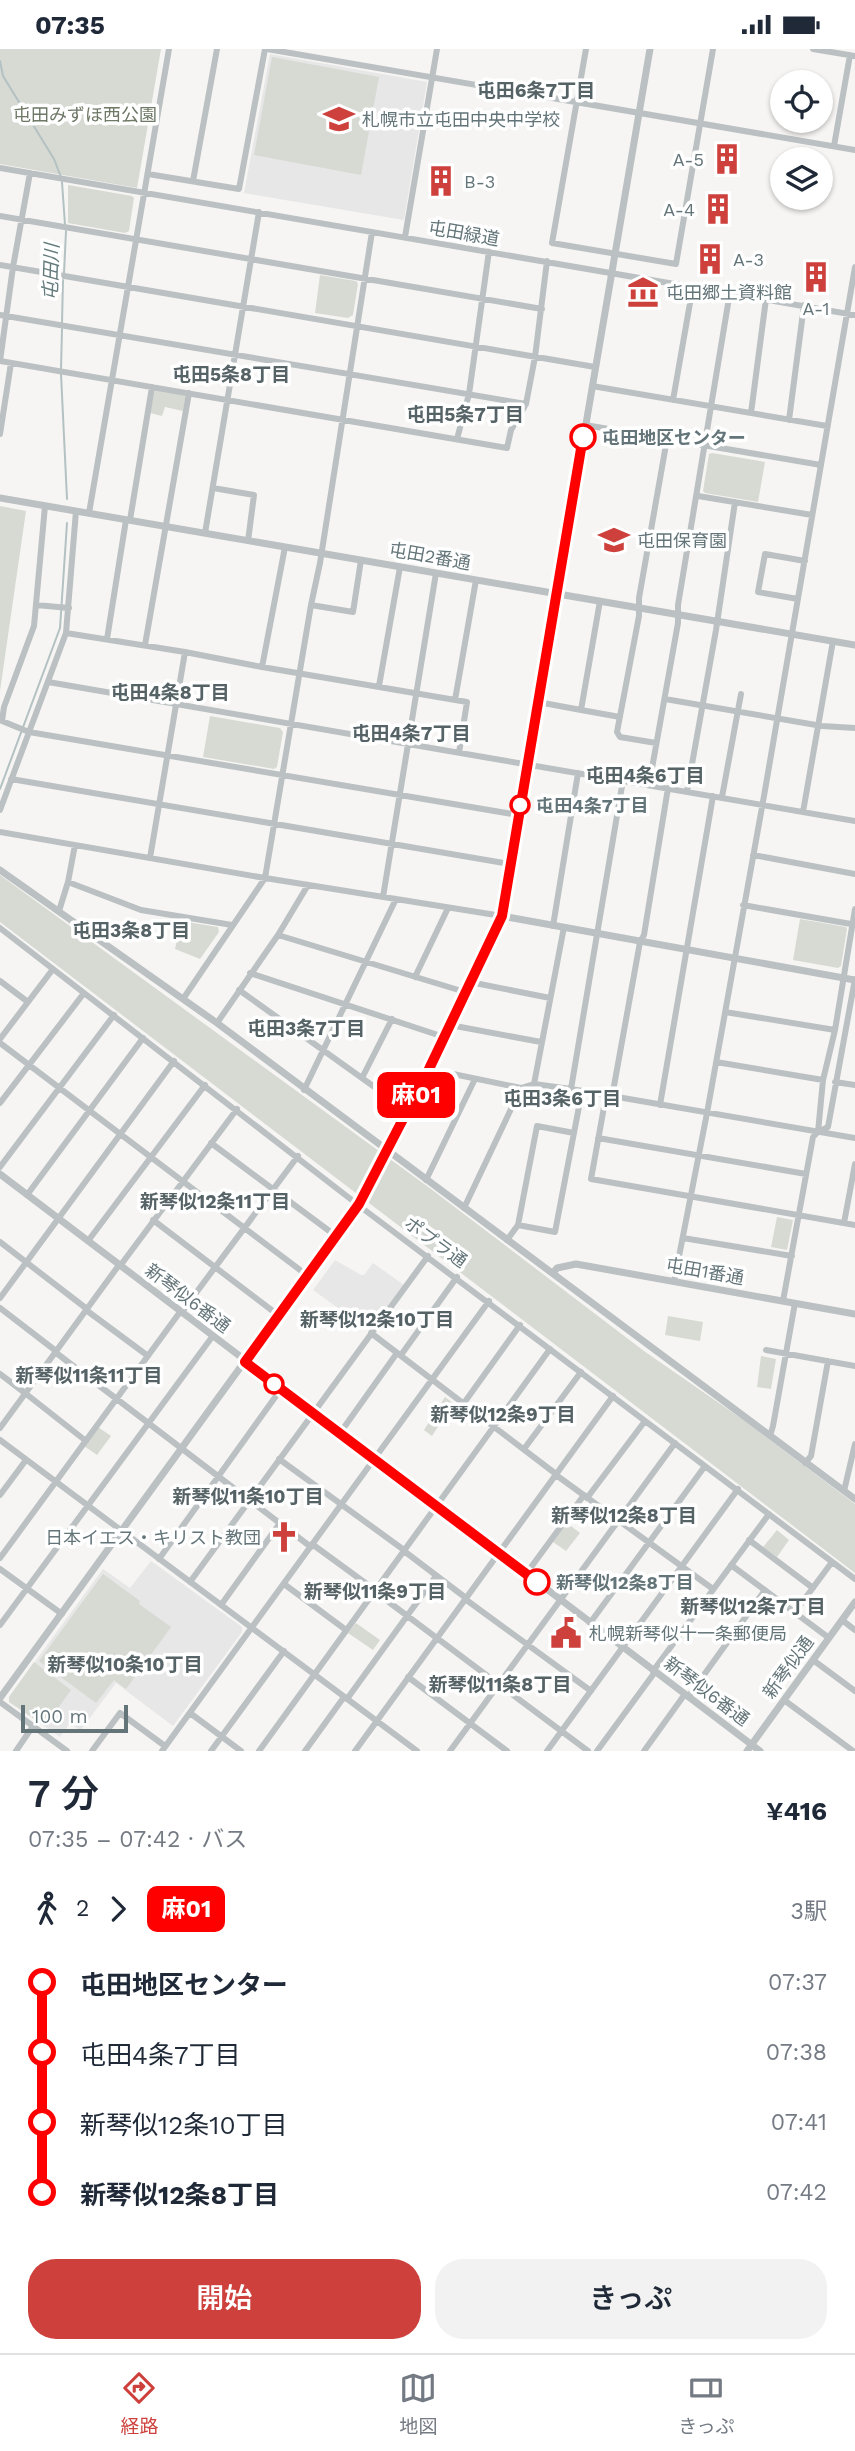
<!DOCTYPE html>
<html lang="ja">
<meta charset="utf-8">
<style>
body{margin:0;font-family:"Work Sans","Noto Sans JP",sans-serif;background:#f2f2f3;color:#1f2937;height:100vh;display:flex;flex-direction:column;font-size:26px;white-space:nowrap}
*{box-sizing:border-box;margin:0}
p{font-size:23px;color:#747a83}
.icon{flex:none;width:38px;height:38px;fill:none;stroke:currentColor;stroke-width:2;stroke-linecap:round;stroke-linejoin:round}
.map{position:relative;height:1702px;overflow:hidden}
.sheet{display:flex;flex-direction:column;background:#fff;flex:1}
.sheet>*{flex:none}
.badge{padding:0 14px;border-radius:10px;font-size:24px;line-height:46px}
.controls{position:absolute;left:770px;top:21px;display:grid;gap:14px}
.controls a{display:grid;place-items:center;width:63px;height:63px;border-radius:50%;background:#fff;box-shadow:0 2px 5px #0004;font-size:35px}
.scale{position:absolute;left:21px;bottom:18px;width:107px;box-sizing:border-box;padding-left:7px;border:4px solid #64757a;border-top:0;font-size:19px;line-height:24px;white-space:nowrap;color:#64757a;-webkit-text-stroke:5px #fff;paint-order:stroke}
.map>.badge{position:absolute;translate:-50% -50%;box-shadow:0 0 0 4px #fff}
.legs{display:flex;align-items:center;gap:10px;height:77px;padding:0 28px;font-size:23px}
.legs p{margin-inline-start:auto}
.summary{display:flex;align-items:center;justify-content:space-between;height:119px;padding:0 28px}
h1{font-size:38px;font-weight:600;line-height:52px}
.cta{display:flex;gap:14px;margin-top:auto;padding:14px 28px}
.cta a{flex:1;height:80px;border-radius:28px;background:#cd403c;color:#fff;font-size:28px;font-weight:600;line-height:80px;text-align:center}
.cta a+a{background:#f2f2f3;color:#1f2937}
ul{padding:0 28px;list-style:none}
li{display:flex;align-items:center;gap:24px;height:70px;font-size:26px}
li i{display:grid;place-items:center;width:10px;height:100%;margin:0 9px;background:currentColor}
li i::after{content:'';width:18px;height:18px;margin:-9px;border:5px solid;border-radius:50%;background:#fff}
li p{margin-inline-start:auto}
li:first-child i{background:linear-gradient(#0000 50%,currentColor 0)}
li:last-child i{background:linear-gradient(currentColor 50%,#0000 0)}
.status{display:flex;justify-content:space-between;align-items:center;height:49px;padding:0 35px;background:#fff;direction:ltr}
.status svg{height:19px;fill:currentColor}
.menu{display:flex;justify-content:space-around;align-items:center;height:98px;border-top:2px solid #e0e1e3;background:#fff;font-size:19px;color:#747a83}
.menu a{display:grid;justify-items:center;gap:4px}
.menu .on{color:#cd403c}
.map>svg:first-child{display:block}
</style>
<div class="status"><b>07:35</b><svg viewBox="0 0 49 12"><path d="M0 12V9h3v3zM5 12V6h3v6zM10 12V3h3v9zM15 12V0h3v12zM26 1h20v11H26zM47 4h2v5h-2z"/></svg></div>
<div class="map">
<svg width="855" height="1702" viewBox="0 0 855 1702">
<rect width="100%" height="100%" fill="#f6f5f3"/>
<path fill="#e6e7e6" d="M270,5l157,28 -23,138 -160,-27z
M335,1211l26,15h3l9,-12 31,22 -34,46 -57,-41z
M151,1512l91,66v5l-69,94 -57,-43 -36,48 -10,-8 -10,14 -51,-35v-5l94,-128 27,19z"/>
<path fill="#d7dad3" d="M0,0h161l-24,139 -137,-24z
M272,8l107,20 -18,98 -107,-20z
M68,136l64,11 2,2 -5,33 -4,2 -57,-10z
M320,226l36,6 2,3 -5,31 -5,3 -33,-5z
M155,339l31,6 -3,17 -18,-4 -3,9 -12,-3z
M712,404l53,9 -7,40 -53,-9 -2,-2 6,-37z
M0,457l26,5 -26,180z
M210,667l70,12 3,4 -6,35 -3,2 -71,-12z
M0,826l431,314 213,162 98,68 113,85v69l-855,-651z
M800,870l46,8 1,2 -6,37 -3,2 -45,-8z
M181,872l37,6 1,5 -19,27 -25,-10z
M777,1168l16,3 -6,30 -16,-3z
M668,1267l35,6 -3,19 -35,-6z
M761,1307l15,3 -5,30 -14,-2z
M445,1348l8,6 -21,33 -8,-6z
M98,1378l13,9 -14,19 -13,-9z
M567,1474l13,10 -14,18 -13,-9z
M777,1481l12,10 -12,17 -14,-10z
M103,1525l37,27 -1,3 32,23 -45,62 -12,-9 -18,23 -57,-42z
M356,1574l24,17 -7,10 -25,-17z
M34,1613l37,28 -26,36 -36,-24v-5z"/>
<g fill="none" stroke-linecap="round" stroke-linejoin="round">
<path stroke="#b3c1c2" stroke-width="2" d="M0,12l3,15 51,83 7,18
M62,133l3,43
M64,225l2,-43
M62,274l1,-43
M61,320l1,-40
M61,325l6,125
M0,740l60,-161 7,-105"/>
<path stroke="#bbc0c2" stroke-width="6" d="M267,0l588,101
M586,0l-34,194 124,21 37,-215
M813,0l42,7
M834,97l16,-91
M0,119l855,147
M148,125l91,15 26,-140
M193,132l24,-132
M0,167l542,93
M405,188l32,-188
M0,216l595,102
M0,266l526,89
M0,312l507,87 4,-18 15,-26 9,-47 12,-96
M0,312l13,-94 17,-94
M592,337l235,40
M673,351l20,-114
M751,364l15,-114
M789,371l15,-115
M585,376l236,40
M0,385l11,-71
M457,390l12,-45 20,-143
M213,439l41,7 -6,46
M698,447l114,19
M45,457l-11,120 -30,81 -2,14 27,11 489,83
M89,464l80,-464
M130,471l22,-133
M205,484l54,-321
M798,550l-40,-7 7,-38 40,7
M36,556l33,3
M311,556l42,7 8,-52
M66,584l119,19 77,15 205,35 -8,51
M107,590l19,-119
M145,596l44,-252
M262,618l23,-120
M48,633l807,139
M379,637l21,-119
M665,650l157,27 33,2
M455,651l21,-120
M538,653l43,8 19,-109
M581,661l39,7
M656,694l-36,-6 -3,-5 22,-116v-18l28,-159
M11,730l499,85
M649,736l29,-162v-18l52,-313
M687,743l29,-162 19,-128
M722,748l19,-103
M0,761l66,-177 10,-122
M803,763l30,-171
M0,783l265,46 237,38
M753,806l102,19
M150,809l35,-206
M68,833l73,28 91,15
M383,848l53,-324
M743,856l108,19
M855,860l-20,121 -12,50 -5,52 10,-5 27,-148
M59,862l9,-29 7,-37
M553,877l25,-153
M0,879l366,283 489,368
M278,886l187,57
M250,924l194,64
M415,928l33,-69
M0,932l28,21
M470,933l80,16
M239,941l169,121
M183,950l82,-121 46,-273 9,-42 52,-331
M725,963l110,18
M217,974l61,-88 30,-50
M450,976l91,17
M0,990l53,-70
M0,994l308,233
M716,1013l107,18
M429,1020l92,19 13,-4 37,5 284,49
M362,1029l30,-59
M835,1033l20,3
M534,1035l30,-157
M571,1040l52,-309
M304,1041l92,-191
M606,1047l-15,83 264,46
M612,1048l28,-155 4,-7 24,-147
M0,1054l84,-110
M660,1056l53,-309
M598,1089l208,36
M211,1094l125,93
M0,1118l114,-152
M426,1131l49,-101
M27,1146l116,-157
M464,1159l57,-120
M153,1171l125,95
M844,1174l11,-59
M518,1176l37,7 27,-141
M683,1189l109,18
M507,1191l11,-15 19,-99 37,7
M88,1192l117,-156
M0,1193l87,67
M120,1217l117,-157
M674,1233l33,-169 57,-317 91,-529
M0,1249l174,-237
M783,1252l30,-164 5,-5
M0,1259l56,43
M86,1261l62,46
M181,1264l117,-157
M371,1284l185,141
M766,1301l89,16
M55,1303l256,195
M401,1306l56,-78
M0,1325l25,19
M25,1344l61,48
M464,1354l56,-78
M0,1379l119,-163
M340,1384l57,-80
M770,1387l3,-10 22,-123
M0,1391l417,311
M524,1400l57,-77
M279,1410l125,91
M805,1414l6,-7 17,-95
M556,1426l157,114
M844,1442l11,-47
M0,1446l26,-35
M587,1449l58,-77
M749,1491l64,48
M312,1495l63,46
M404,1502l62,47
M0,1509l180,-246
M159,1510l122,-170
M731,1516l98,73
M0,1520l62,45
M526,1525l58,-79
M190,1533l238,-326
M284,1535l62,46
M374,1542l214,160
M465,1550l126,92
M221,1556l59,-82
M795,1563l37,-50
M842,1571l13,10
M590,1574l115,-157
M0,1576l212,-288
M813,1611l42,31
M653,1622l116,-157
M408,1628l99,74
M688,1648l77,-107
M347,1650l89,-123
M784,1651l69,51
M0,1653l67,49
M190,1664l51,38
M16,1702l17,-25
M92,1702l28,-38 45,33
M162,1702l327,-450
M211,1702l73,-100
M259,1702l291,-402
M305,1702l39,-54
M355,1702l258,-355
M450,1702l225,-308
M547,1702l191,-262
M597,1702l58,-79
M644,1702l41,-57"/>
<path stroke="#bbc0c2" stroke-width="7" d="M0,449l855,147
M0,821l217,153 638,476
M502,867l353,64
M0,1125l760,577
M553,1224l4,-5 19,-4 279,50
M0,1649l359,-494 70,-135 73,-153 148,-867
M747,1702l108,-149"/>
</g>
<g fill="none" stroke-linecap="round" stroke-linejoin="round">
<defs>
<path id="line-1" d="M537,1533l-292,-220 114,-158 70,-135 73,-153 81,-479"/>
</defs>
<use href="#line-1" stroke="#fff" stroke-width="16"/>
<use href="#line-1" stroke="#f00" stroke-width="10"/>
</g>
<defs>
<symbol id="school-bare" viewBox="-9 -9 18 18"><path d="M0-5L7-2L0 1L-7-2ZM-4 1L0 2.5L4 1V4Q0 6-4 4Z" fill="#cd403c" stroke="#fff" stroke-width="2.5" paint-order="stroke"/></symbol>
<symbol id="building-bare" viewBox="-9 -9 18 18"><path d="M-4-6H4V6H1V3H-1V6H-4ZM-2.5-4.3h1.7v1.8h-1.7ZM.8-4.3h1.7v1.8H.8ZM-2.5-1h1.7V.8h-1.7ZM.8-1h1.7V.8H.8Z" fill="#cd403c" stroke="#fff" stroke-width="2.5" paint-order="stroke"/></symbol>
<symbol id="museum-bare" viewBox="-9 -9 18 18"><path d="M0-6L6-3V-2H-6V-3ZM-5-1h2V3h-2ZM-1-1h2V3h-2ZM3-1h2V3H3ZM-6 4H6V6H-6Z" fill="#cd403c" stroke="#fff" stroke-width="2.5" paint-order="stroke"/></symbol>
<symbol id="church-bare" viewBox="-9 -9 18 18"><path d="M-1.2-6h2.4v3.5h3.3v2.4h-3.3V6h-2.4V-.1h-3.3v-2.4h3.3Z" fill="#cd403c" stroke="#fff" stroke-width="2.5" paint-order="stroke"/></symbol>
<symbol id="civic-bare" viewBox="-9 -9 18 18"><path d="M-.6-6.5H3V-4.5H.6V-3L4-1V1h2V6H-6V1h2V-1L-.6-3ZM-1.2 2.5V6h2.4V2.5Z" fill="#cd403c" stroke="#fff" stroke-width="2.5" paint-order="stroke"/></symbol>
</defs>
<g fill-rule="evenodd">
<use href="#school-bare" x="317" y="48" width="44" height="44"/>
<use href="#building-bare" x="705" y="88" width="44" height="44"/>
<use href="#building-bare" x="419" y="110" width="44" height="44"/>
<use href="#building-bare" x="696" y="138" width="44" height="44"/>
<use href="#building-bare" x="688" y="188" width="44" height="44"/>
<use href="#building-bare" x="794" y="206" width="44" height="44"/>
<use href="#museum-bare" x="621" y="221" width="44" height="44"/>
<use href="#school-bare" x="592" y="469" width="44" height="44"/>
<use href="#church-bare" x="262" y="1466" width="44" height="44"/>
<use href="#civic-bare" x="544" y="1562" width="44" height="44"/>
</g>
<g fill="#fff" stroke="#f00" stroke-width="3.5">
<circle cx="583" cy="388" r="12"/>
<circle cx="520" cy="756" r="9"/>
<circle cx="274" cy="1335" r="9"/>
<circle cx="537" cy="1533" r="12"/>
</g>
<g text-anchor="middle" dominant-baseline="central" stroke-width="7" stroke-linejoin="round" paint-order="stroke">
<g font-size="18" fill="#6e7866" stroke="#fff">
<text x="85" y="65">屯田みずほ西公園</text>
</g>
<g font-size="18" fill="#64757a" stroke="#fff" text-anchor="start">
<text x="362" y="70">札幌市立屯田中央中学校</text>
<text x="704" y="110" text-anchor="end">A-5</text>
<text x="464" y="132">B-3</text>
<text x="695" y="160" text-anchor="end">A-4</text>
<text x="733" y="210">A-3</text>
<text x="666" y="243">屯田郷土資料館</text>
<text x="816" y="259" text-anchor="middle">A-1</text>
<text x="637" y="491">屯田保育園</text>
<text x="261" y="1488" text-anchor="end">日本イエス・キリスト教団</text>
<text x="589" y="1584">札幌新琴似十一条郵便局</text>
</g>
<g font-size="18" fill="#64757a" stroke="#fff">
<text transform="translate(464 184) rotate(10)">屯田緑道</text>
<text transform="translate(430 507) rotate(10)">屯田2番通</text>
<text transform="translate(436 1193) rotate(36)">ポプラ通</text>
<text transform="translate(705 1222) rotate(10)">屯田1番通</text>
<text transform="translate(188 1249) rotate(37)">新琴似6番通</text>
<text transform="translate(788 1618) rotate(-54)">新琴似通</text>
<text transform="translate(707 1642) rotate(37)">新琴似6番通</text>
</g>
<g font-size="18" font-weight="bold" fill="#64757a" stroke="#fff" text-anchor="start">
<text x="602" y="388">屯田地区センター</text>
<text x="536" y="756">屯田4条7丁目</text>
<text x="556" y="1533">新琴似12条8丁目</text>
</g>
<g font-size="19" font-weight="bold" fill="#556266" stroke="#fff">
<text x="536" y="41">屯田6条7丁目</text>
<text x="231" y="325">屯田5条8丁目</text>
<text x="465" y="365">屯田5条7丁目</text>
<text x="170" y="643">屯田4条8丁目</text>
<text x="411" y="684">屯田4条7丁目</text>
<text x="645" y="726">屯田4条6丁目</text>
<text x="131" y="881">屯田3条8丁目</text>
<text x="306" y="979">屯田3条7丁目</text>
<text x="562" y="1049">屯田3条6丁目</text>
<text x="215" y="1152">新琴似12条11丁目</text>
<text x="377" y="1270">新琴似12条10丁目</text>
<text x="89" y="1326">新琴似11条11丁目</text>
<text x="503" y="1365">新琴似12条9丁目</text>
<text x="248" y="1447">新琴似11条10丁目</text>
<text x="624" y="1466">新琴似12条8丁目</text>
<text x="375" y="1542">新琴似11条9丁目</text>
<text x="753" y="1557">新琴似12条7丁目</text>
<text x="125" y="1615">新琴似10条10丁目</text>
<text x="500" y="1635">新琴似11条8丁目</text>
</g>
<g font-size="19" font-style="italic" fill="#647b7c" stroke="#fff">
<text transform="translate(51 223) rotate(-88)">屯田川</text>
</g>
</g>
</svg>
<div class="controls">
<a><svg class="icon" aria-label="locate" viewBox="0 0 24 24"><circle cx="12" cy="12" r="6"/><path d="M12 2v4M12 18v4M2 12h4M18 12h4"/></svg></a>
<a><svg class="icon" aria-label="layers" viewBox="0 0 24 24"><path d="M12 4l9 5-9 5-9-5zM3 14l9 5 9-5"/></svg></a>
</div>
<div class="scale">100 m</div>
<b class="badge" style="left:416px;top:1046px;background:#f00;color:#fff">麻01</b>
</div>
<section class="sheet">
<div class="summary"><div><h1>7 分</h1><p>07:35 – 07:42 · バス</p></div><b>¥416</b></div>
<div class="legs"><svg class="icon" aria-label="walk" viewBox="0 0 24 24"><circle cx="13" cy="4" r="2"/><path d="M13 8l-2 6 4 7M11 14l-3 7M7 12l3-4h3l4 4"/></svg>2<svg class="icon" aria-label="forward" viewBox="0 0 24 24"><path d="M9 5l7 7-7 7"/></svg><b class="badge" style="background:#f00;color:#fff">麻01</b><p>3駅</p></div>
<ul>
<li><i style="color:#f00"></i><b>屯田地区センター</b><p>07:37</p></li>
<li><i style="color:#f00"></i><span>屯田4条7丁目</span><p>07:38</p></li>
<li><i style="color:#f00"></i><span>新琴似12条10丁目</span><p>07:41</p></li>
<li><i style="color:#f00"></i><b>新琴似12条8丁目</b><p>07:42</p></li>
</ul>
<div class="cta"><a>開始</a><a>きっぷ</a></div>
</section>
<nav class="menu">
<a class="on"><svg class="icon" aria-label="directions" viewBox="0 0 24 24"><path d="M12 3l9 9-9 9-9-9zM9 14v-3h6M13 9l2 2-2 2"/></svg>経路</a>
<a><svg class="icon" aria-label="map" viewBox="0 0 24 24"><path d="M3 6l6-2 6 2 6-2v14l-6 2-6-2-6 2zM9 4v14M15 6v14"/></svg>地図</a>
<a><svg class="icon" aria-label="tickets" viewBox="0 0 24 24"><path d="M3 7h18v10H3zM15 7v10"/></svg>きっぷ</a>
</nav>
